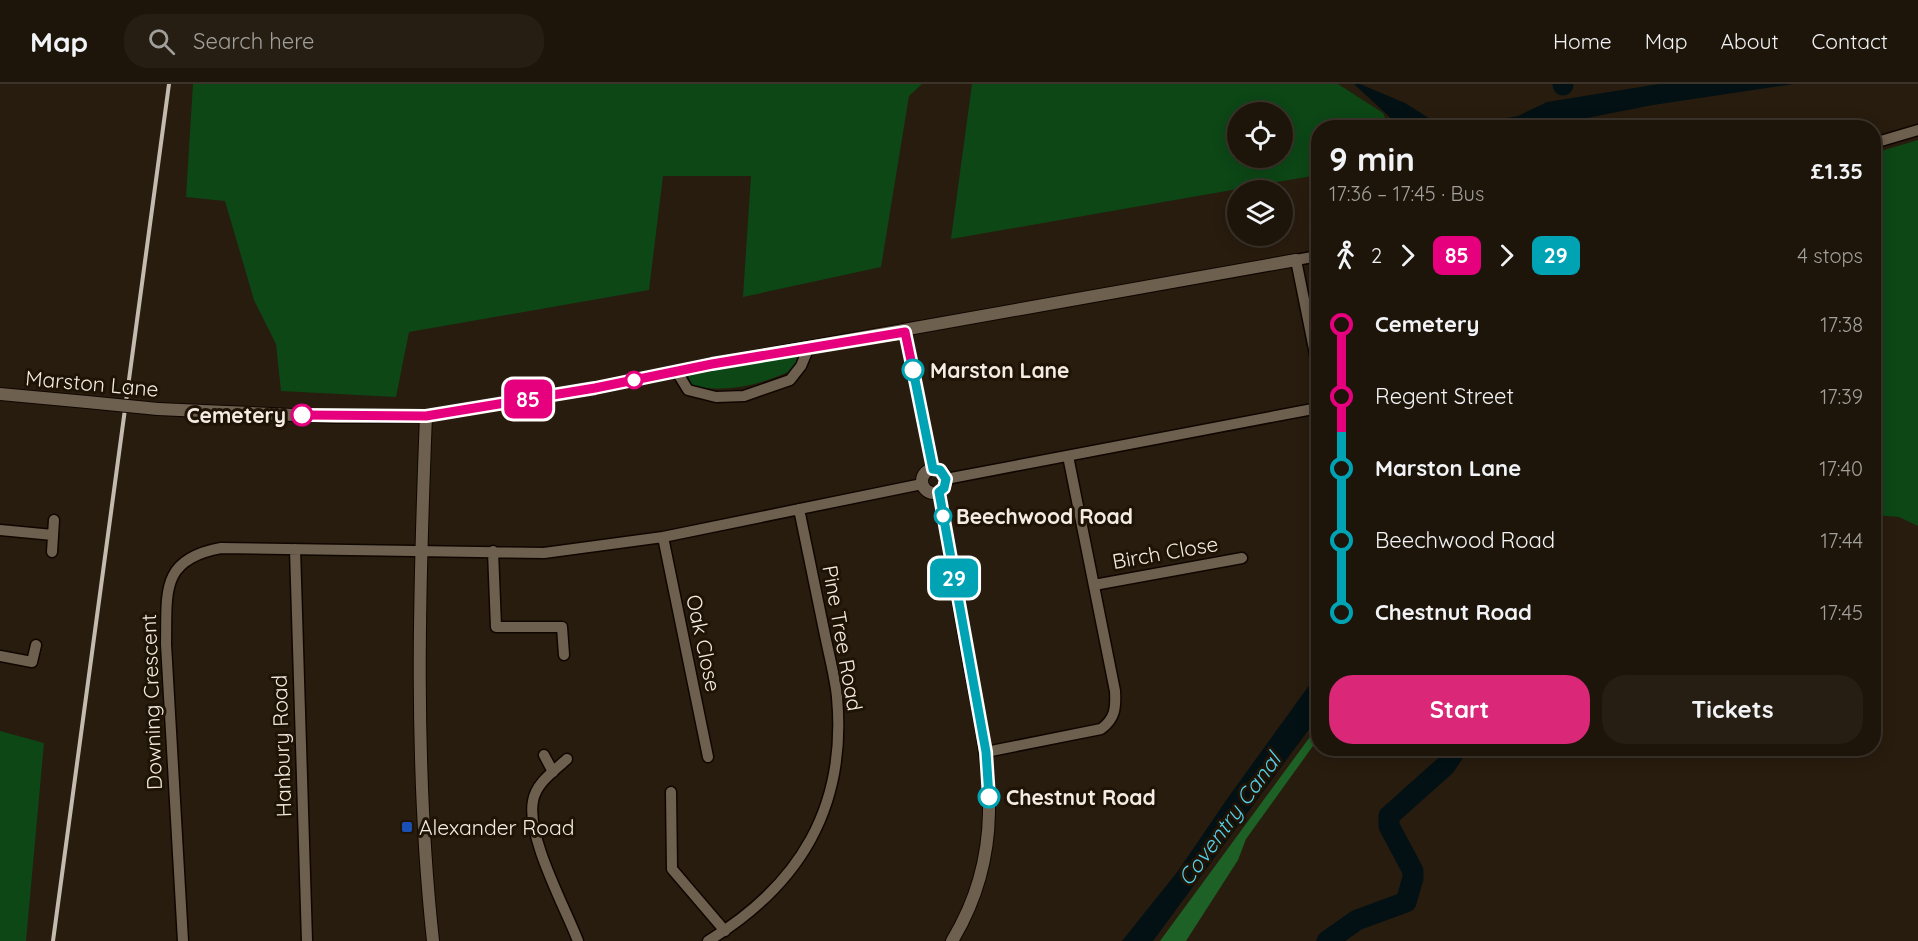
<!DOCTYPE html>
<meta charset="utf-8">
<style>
body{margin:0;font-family:Quicksand,sans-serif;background:#261e13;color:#f1f3f6;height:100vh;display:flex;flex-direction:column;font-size:22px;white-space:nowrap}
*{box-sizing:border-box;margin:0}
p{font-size:20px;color:#a19f9c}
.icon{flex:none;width:33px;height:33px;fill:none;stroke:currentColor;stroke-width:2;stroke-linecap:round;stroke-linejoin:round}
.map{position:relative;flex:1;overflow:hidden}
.details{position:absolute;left:1311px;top:36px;width:570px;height:636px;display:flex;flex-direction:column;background:#1e150a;border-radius:24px;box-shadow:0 3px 15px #0003,0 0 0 2px #3c342b}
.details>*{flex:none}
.badge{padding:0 12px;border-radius:9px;font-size:21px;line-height:39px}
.fabs{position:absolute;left:1227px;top:18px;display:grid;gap:12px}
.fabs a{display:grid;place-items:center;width:66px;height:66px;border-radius:50%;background:#1e150a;box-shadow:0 3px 15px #0003,0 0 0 2px #3c342b;font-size:30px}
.map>.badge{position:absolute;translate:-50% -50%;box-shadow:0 0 0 3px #fff}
.legs{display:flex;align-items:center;gap:9px;height:66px;padding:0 18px;font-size:20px}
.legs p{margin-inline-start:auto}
.headline{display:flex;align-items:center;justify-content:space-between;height:102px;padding:0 18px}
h1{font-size:33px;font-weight:700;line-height:45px}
.action{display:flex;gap:12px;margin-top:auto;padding:12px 18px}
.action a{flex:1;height:69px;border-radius:24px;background:#db2777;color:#fff;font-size:24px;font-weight:700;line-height:69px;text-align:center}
.action a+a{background:#261e13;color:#f1f3f6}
ul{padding:0 18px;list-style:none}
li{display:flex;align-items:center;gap:21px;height:72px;font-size:22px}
li i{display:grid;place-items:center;width:9px;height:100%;margin:0 8px;background:currentColor}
li i::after{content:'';width:15px;height:15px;margin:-8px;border:4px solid;border-radius:50%;background:#1e150a}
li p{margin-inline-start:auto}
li:first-child i{background:linear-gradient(#0000 50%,currentColor 0)}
li:last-child i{background:linear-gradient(currentColor 50%,#0000 0)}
header{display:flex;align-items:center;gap:36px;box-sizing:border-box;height:84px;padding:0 30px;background:#1e150a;border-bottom:2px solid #3c342b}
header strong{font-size:28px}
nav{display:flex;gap:33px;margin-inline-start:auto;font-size:21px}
.search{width:420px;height:54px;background:#261e13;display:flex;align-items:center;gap:15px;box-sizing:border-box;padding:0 21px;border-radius:24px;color:#a19f9c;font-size:22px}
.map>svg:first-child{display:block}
</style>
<header>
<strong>Map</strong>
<div class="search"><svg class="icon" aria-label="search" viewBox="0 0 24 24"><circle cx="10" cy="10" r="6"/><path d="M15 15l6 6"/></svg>Search here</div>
<nav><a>Home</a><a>Map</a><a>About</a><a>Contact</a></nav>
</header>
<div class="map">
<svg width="1918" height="857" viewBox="0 0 1918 857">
<rect width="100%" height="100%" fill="#281c0e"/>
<path fill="#0d4716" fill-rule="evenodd" d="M193,0h729l-13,12 -28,171 -138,30 8,-121h-88l-14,114 -240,42 -13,65 -115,-6 -5,-47 -22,-44 -29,-99 -39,-4z
M972,0h366l45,29 6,14 -71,1v47l-367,64zM1282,28v46h-44v-46z
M1918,56v386l-19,-9 -25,-2v-362z
M800,270l-7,16c-35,15 -62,23 -101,16l-4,-11z
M0,647l44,12 -18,198h-26z"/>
<path fill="#1d6126" d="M1318,642v13l-72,100 -8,21 -52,81h-26z"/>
<path fill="#031114" d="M1354,0h6l45,19 30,19 21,5 62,-11 29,-14 112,-18h135l-141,21 -97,19 -13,1 -24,-4 -40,6 -82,1 -1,-5z
M1318,589v44l-165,224h-31l56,-70 49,-72z"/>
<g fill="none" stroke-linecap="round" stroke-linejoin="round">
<path stroke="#031114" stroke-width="21" d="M1563,0v1
M1327,857l30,-21 49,-18 7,-24v-7l-24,-45v-10l56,-50 12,-18"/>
<defs>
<path id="minor" d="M1874,59l44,-13
M1318,172l-22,4 22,109
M677,288l11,18 28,7 28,-1 46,-16 11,-14 8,-19
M946,395l372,-71
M0,446l53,5
M663,453l45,220
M295,465l12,392
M493,467l3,76h66l2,28
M52,468l2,-32
M1094,501l148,-27
M0,572l32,6 4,-17
M986,668l115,-23c14,-10 15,-21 14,-38l-47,-235
M544,671l9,17
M567,675c-13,12 -31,24 -34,42 -7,35 32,106 45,140
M671,708l1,77 53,62
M183,857l-17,-297c1,-52 -6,-85 55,-96l323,5 119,-16 259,-53
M708,857c92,-56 139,-134 129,-244 -2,-20 -8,-42 -12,-62 -9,-42 -17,-84 -26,-126"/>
<path id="tertiary" d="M905,248l28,137
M0,310l87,8
M158,325l179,8 89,-1 169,-28 117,-24 584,-104
M426,332c-7,175 -12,350 7,525
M922 397a12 12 0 1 1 24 0a12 12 0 1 1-24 0Z
M939,408c10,57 20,114 30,171 19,100 40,184 -17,278"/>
</defs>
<use href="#minor" stroke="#100600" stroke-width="13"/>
<use href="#tertiary" stroke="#100600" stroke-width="14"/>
<use href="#minor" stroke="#6e604f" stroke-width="10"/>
<use href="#tertiary" stroke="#6e604f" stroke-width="12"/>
<path stroke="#c4bbb0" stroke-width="4" d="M53,857l116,-857"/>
<defs>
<path id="tertiary-bridge" d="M87,318l71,7"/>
</defs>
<use href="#tertiary-bridge" stroke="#100600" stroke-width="14" stroke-linecap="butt"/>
<use href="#tertiary-bridge" stroke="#6e604f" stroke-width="12"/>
</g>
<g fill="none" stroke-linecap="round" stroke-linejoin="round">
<defs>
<path id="line-1" d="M302,331l124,1 169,-28 117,-24 193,-32 8,38"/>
<path id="line-2" d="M913,286l20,99 7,1 6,9 -2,9 -5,4 47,260 3,45"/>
</defs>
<use href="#line-1" stroke="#fff" stroke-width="14"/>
<use href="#line-2" stroke="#fff" stroke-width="14"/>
<use href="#line-1" stroke="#e6007e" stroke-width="9"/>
<use href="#line-2" stroke="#00a3b4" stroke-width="9"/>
</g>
<g fill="#fff" stroke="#00a3b4" stroke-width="3">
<circle cx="913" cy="286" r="10"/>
<circle cx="943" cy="432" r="8"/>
<circle cx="989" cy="713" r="10"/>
</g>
<g fill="#fff" stroke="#e6007e" stroke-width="3">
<circle cx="634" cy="296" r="8"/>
<circle cx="302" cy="331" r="10"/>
</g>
<rect fill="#1a4fb4" stroke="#1e1305" stroke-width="2" x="401" y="737" width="12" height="12" rx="3"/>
<g text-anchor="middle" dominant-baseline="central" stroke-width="6" stroke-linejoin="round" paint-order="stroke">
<g font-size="21" font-weight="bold" fill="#f4ece2" stroke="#1e1305" text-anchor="start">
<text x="930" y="286">Marston Lane</text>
<text x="286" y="331" text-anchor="end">Cemetery</text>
<text x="956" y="432">Beechwood Road</text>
<text x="1006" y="713">Chestnut Road</text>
</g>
<g font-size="21" fill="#f4ece2" stroke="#1e1305">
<text transform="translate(92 299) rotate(5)">Marston Lane</text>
<text transform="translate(1165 468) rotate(-10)">Birch Close</text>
<text transform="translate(843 554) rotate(80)">Pine Tree Road</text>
<text transform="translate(704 559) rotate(78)">Oak Close</text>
<text transform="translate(151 618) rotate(-92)">Downing Crescent</text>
<text transform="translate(281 662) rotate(-92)">Hanbury Road</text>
</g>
<g font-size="21" fill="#f4ece2" stroke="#1e1305" text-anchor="start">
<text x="419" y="743">Alexander Road</text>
</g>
<g font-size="22" font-style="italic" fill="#54d0ec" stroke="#1e1305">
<text transform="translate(1229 735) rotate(-54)">Coventry Canal</text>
</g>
</g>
</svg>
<div class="fabs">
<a><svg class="icon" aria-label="locate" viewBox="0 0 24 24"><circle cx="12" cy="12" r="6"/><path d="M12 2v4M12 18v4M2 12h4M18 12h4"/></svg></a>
<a><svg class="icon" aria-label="layers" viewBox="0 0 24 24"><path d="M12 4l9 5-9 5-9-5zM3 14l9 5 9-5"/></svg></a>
</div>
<b class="badge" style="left:528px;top:315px;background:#e6007e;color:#fff">85</b>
<b class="badge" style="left:954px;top:494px;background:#00a3b4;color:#fff">29</b>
<section class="details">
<div class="headline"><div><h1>9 min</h1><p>17:36 – 17:45 · Bus</p></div><b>£1.35</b></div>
<div class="legs"><svg class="icon" aria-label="walk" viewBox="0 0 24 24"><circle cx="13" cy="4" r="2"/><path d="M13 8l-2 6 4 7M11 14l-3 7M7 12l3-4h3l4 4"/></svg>2<svg class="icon" aria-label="forward" viewBox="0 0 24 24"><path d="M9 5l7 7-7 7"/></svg><b class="badge" style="background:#e6007e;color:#fff">85</b><svg class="icon" aria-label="forward" viewBox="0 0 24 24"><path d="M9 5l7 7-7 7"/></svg><b class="badge" style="background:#00a3b4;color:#fff">29</b><p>4 stops</p></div>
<ul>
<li><i style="color:#e6007e"></i><b>Cemetery</b><p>17:38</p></li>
<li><i style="color:#e6007e"></i><span>Regent Street</span><p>17:39</p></li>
<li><i style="color:#00a3b4"></i><b>Marston Lane</b><p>17:40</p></li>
<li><i style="color:#00a3b4"></i><span>Beechwood Road</span><p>17:44</p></li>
<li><i style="color:#00a3b4"></i><b>Chestnut Road</b><p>17:45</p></li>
</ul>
<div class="action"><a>Start</a><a>Tickets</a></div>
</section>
</div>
